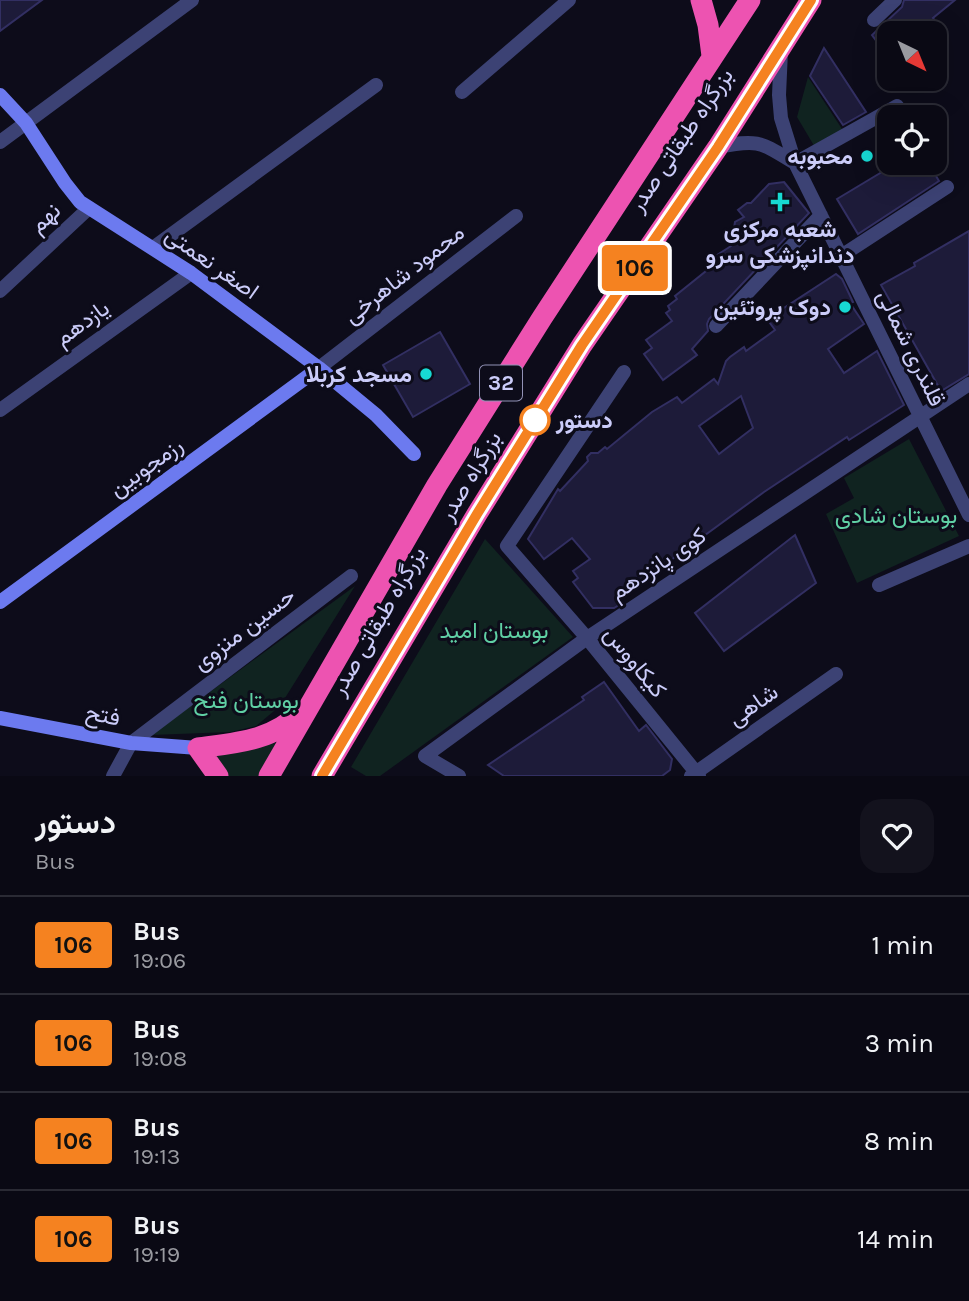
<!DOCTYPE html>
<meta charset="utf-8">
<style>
body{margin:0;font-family:Karla,Vazirmatn,sans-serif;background:#13121d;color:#f1f3f6;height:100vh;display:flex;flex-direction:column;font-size:26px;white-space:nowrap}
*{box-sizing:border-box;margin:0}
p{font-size:23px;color:#999aa0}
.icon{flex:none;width:38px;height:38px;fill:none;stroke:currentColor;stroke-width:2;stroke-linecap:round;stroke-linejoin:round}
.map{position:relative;height:776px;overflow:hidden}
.details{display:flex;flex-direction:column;background:#0a0914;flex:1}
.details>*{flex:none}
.badge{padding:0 14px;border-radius:5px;font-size:24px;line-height:46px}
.needle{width:46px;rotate:137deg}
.fabs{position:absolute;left:877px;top:21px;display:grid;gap:14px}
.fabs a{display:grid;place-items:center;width:70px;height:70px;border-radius:14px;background:#0a0914;box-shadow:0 7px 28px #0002,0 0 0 2px #2a2a34;font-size:35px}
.map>.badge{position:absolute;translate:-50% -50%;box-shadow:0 0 0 4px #fff}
.round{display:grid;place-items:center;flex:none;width:74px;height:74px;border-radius:21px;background:#13121d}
.head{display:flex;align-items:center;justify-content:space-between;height:119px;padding:0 35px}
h1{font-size:33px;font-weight:600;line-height:52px}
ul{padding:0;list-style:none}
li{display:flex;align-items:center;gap:21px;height:98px;padding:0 35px;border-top:2px solid #2a2a34}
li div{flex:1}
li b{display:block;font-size:26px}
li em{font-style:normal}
li .badge{min-width:77px;font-weight:700;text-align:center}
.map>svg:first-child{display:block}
</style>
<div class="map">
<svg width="969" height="776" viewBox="0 0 969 776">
<rect width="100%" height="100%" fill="#0d0c1a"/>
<path fill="#102320" d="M808,77l36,55 -28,17 -19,-32z
M909,439l50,97 -102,47 -31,-69 28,-16 -10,-20z
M485,539l88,98 -193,139h-14l-15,-9z
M355,586l-75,120 -24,20 -26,6 -79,3z
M277,743l-9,33h-41l-18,-24z"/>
<path fill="#1d1b39" stroke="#322f62" stroke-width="2" fill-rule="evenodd" d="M0,0h42l-42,31z
M904,0h51l-22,18 11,15h-55v25l-17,-23 30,-28z
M824,48l42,64 -23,13 -33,-49z
M897,163h31l11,18 -81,53 -21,-35z
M784,182l25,31 -100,106 -2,5 1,7 -16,18 5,6 -34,25 -19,-26 8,-6 -6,-8 26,-19 -6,-8 4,-3 -2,-4 9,-7 -2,-3 31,-25 8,-14 17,-11 4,-24 9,-5 -6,-7 9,-7h4l18,-19z
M969,231v143l-28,17 -60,-106 34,-19 -1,-3z
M836,274l6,5 11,23 -3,1 14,21 -36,25 16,24 33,-22 27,54 -55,35 -2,-3 -83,55 -119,87 2,2 -30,21 2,3 -5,3h-21l-20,-26 5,-4 -5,-7 17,-12 -18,-21 -28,21 -16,-20 30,-50 2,2 28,-30 -1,-4 4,-4h7l7,-6 2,2 45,-37 25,-15 5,6 32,-24 4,5 8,-23 4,-4 14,-10 2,4 29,-21 -8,-11zM741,396l12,32 -34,26 -20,-28z
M440,332l30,52 -57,33 -30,-52z
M795,535l21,48 -92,68 -29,-38z
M604,682l35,49 7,-6 26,34 -2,11 -8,6h-158l-16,-11 96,-65 -2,-3z"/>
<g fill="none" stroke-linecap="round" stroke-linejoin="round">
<path stroke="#3c4274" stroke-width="14" d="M874,20l21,-20
M781,51l-2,44 2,23 14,45 174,352
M462,92l107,-92
M0,142l192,-142
M718,147c41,-8 42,-5 77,16
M795,163l102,-57
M153,248l223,-163
M841,256l106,-69
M0,291l89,-83
M716,326l105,-111
M319,368l197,-152
M624,372l-117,174 80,92 112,138
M0,410l191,-137
M879,585l90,-39
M113,776l18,-33 220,-167
M459,776l-34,-20 162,-118 382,-254
M691,776l145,-102"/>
<path stroke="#6c7aef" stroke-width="14" d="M0,95l26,28 39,60 15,19 111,71 128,95 57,47 38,39
M0,602l319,-234
M0,718l131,25 67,5"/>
<path stroke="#ed53b1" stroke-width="21" d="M701,0l7,25 4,31
M218,776l-20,-28c36,-5 75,-7 101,-35
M269,776l168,-291 105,-167 208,-318
M322,776l155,-262 105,-169 136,-198 93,-147"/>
</g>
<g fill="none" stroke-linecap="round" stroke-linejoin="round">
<defs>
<path id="line" d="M322,776l155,-262 105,-169 136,-198 93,-147"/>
</defs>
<use href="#line" stroke="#fff" stroke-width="16"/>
<use href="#line" stroke="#f58220" stroke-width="10"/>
</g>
<g fill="#17d9d3" stroke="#0d0c1a" stroke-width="2.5">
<circle cx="867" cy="156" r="7"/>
<path d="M776.5 191.5h7v7h7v7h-7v7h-7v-7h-7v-7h7z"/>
<circle cx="845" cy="307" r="7"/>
<circle cx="426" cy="374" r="7"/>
</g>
<circle fill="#fff" stroke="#f58220" stroke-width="3.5" cx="535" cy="420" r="14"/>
<g text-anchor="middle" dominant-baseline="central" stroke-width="6" stroke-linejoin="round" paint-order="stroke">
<rect fill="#0d0c1a" stroke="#9292b6" stroke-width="2" x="480" y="365.5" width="42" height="35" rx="5"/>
<g font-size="21" font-weight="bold" fill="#cbccf9">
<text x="501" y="383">32</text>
</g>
<g font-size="23" fill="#cbccf9" stroke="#0d0c1a">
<text transform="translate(681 140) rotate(-56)">بزرگراه طبقاتی صدر</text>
<text transform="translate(45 218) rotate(-43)">نهم</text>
<text transform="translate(212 263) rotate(35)">اصغر نعمتی</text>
<text transform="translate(404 274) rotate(-38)">محمود شاهرخی</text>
<text transform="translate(82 323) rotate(-36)">یازدهم</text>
<text transform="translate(911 348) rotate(64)">قلندری شمالی</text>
<text transform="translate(146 467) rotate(-36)">رزمجوبین</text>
<text transform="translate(470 476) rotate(-59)">بزرگراه صدر</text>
<text transform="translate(658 564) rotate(-34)">کوی پانزدهم</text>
<text transform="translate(378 621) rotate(-60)">بزرگراه طبقاتی صدر</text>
<text transform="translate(244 629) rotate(-37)">حسین منزوی</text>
<text transform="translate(635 662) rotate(51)">کیکاووس</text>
<text transform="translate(753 705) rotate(-35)">شاهی</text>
<text transform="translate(103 715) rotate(11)">فتح</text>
</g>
<g font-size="23" font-weight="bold" fill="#cbccf9" stroke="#0d0c1a" text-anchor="end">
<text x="853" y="156">محبوبه</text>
<text x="780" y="229" text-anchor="middle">شعبه مرکزی<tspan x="780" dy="26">دندانپزشکی سرو</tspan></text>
<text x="831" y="307">دوک پروتئین</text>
<text x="412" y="374">مسجد کربلا</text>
</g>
<g font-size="23" font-weight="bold" fill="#cbccf9" stroke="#0d0c1a" text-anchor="start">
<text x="556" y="420">دستور</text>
</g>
<g font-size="23" fill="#60d0a5" stroke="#0d0c1a">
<text x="896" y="515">بوستان شادی</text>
<text x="494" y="630">بوستان امید</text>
<text x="246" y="700">بوستان فتح</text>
</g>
</g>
</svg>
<div class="fabs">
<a><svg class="needle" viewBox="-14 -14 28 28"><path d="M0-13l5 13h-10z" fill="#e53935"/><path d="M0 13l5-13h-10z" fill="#999aa0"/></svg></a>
<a><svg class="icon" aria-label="locate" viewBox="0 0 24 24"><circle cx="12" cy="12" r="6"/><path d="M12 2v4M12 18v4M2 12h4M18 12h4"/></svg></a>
</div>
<b class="badge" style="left:635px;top:268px;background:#f58220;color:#111">106</b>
</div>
<section class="details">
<div class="head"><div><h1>دستور</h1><p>Bus</p></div><a class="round"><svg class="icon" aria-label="heart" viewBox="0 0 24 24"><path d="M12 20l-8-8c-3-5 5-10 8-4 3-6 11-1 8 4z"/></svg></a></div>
<ul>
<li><span class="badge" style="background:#f58220;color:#111">106</span><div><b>Bus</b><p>19:06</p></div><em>1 min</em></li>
<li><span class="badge" style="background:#f58220;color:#111">106</span><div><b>Bus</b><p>19:08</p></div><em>3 min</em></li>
<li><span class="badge" style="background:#f58220;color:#111">106</span><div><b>Bus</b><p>19:13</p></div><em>8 min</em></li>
<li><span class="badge" style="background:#f58220;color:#111">106</span><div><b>Bus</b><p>19:19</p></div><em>14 min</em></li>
</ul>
</section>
